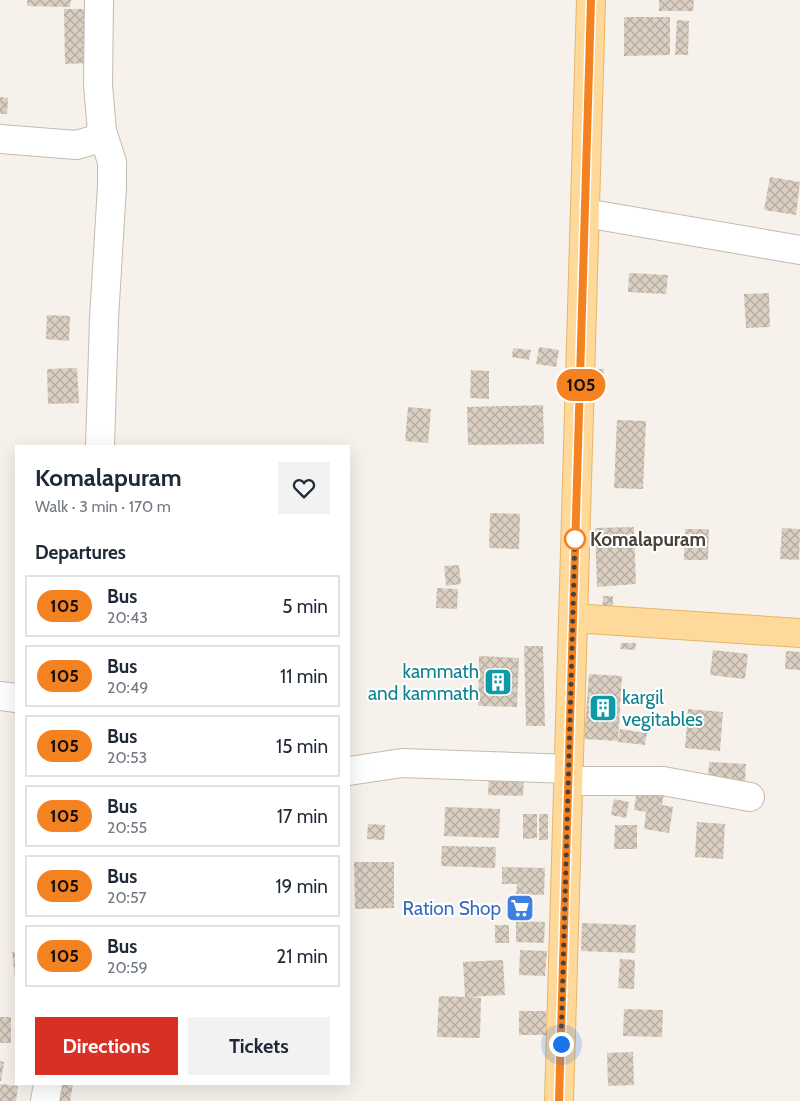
<!DOCTYPE html>
<meta charset="utf-8">
<style>
body{margin:0;font-family:Cabin,sans-serif;background:#f2f2f3;color:#1f2937;height:100vh;display:flex;flex-direction:column;font-size:19px;white-space:nowrap}
*{box-sizing:border-box;margin:0}
p{font-size:16px;color:#747a83}
.icon{flex:none;width:28px;height:28px;fill:none;stroke:currentColor;stroke-width:2;stroke-linecap:round;stroke-linejoin:round}
.map{position:relative;flex:1;overflow:hidden}
.sheet{position:absolute;left:15px;top:445px;width:335px;height:640px;display:flex;flex-direction:column;background:#fff;border-radius:0px;box-shadow:0 5px 20px #0002}
.sheet>*{flex:none}
.badge{padding:0 10px;border-radius:16px;font-size:18px;line-height:32px}
.you{position:absolute;width:25px;height:25px;margin:-12px;border:4px solid #fff;border-radius:50%;background:#1a73e8;box-shadow:0 0 0 8px #1a73e833}
.map>.badge{position:absolute;translate:-50% -50%;box-shadow:0 0 0 2px #fff}
h2{padding:0 20px;font-size:19px;line-height:45px}
.round{display:grid;place-items:center;flex:none;width:52px;height:52px;border-radius:0px;background:#f2f2f3}
.headline{display:flex;align-items:center;justify-content:space-between;height:85px;padding:0 20px}
h1{font-size:24px;font-weight:700;line-height:38px}
.button{display:flex;gap:10px;margin-top:auto;padding:10px 20px}
.button a{flex:1;height:58px;border-radius:0px;background:#d93025;color:#fff;font-size:20px;font-weight:700;line-height:58px;text-align:center}
.button a+a{background:#f2f2f3;color:#1f2937}
ul{padding:0;list-style:none}
li{display:flex;align-items:center;gap:15px;height:62px;margin:0 10px 8px;padding:0 10px;border:2px solid #e0e1e3;border-radius:0px}
li div{flex:1}
li b{display:block;font-size:19px}
li em{font-style:normal}
li .badge{min-width:55px;font-weight:700;text-align:center}
.map>svg:first-child{display:block}
</style>
<div class="map">
<svg width="800" height="1101" viewBox="0 0 800 1101">
<defs>
<pattern id="building-cross-hatch" width="8" height="8" patternUnits="userSpaceOnUse" patternTransform="scale(1.25)"><rect width="8" height="8" fill="#dbcfc2"/><path d="M0 0l8 8M0 8l8-8" fill="none" stroke="#b4aa9f"/></pattern>
</defs>
<rect width="100%" height="100%" fill="#f6f1ea"/>
<path fill="url(#building-cross-hatch)" d="M27,0h44l-1,7 -43,-1z
M659,0h35l-1,11h-34z
M64,9h26l1,54 -26,1z
M624,17h46v38l-46,1z
M677,20l12,1 -1,34h-13z
M0,97l8,1 -1,16h-7z
M770,177l30,5 -4,33 -32,-5z
M629,273l39,2 -2,19 -38,-2z
M769,293l1,34 -24,1 -2,-34z
M47,315l23,1 -1,25 -23,-2z
M539,347l20,3 -3,17 -20,-3z
M513,348l18,2 -2,10 -17,-3z
M77,368l2,35 -31,1 -1,-35z
M593,369h11l-1,15h-10z
M471,370l18,1v28l-19,-1z
M543,405l1,39 -76,1 -1,-38z
M408,407l23,2 -3,34 -23,-2z
M617,420l29,1 -3,68 -29,-1z
M490,513l30,1 -1,35 -30,-1z
M634,527l2,57 -39,3 -2,-59z
M782,528l18,1 -1,31 -19,-1z
M685,529h24l-1,31h-24z
M459,565l2,19 -15,2 -2,-20z
M437,588l21,1 -1,20 -21,-1z
M603,596h10v23h-11z
M621,643h15l-1,7 -15,-1z
M524,646h19l2,80h-19z
M713,650l35,4 -3,25 -35,-4z
M786,651l14,1v18l-15,-1z
M479,656l40,2 -2,49 -39,-1z
M589,674l33,2 -4,65 -34,-2z
M688,709l35,3 -3,39 -35,-3z
M620,729l27,4 -2,12 -27,-3z
M709,762l37,2 -1,18 -37,-2z
M489,775l35,1 -1,20 -35,-1z
M637,789l27,4 -2,12 11,2 -4,26 -25,-4 2,-17 -12,-2z
M614,799l15,3 -3,16 -15,-3z
M445,807l55,2 -1,29 -55,-2z
M523,814h14v24l-14,1z
M539,814h9v26h-9z
M697,822l28,2 -2,35 -28,-2z
M368,824l17,1 -1,15 -17,-1z
M615,825h22v24h-23z
M442,846l54,1 -1,21 -54,-2z
M354,862h40v46l-39,1z
M502,867l43,1 -1,27 -28,-1 1,-10h-15z
M516,921l29,1 -1,21 -28,-1z
M582,923l54,2 -1,28 -54,-2z
M495,925h14v18h-14z
M520,950l27,1 -2,25 -26,-1z
M12,952l4,1v25h-1z
M620,959l15,1 -1,29 -16,-1z
M503,960l2,35 -38,2 14,1 -1,40 -43,-1 2,-41 26,1 -2,-35z
M624,1009l39,1 -1,27 -39,-1z
M519,1011h27v24h-27z
M0,1017h11v26h-11z
M633,1052l1,33 -26,1 -1,-33z
M0,1061l4,1 -3,19h-1z
M0,1084l18,2 -2,15h-16z
M53,1084h20l-3,17h-21z"/>
<g fill="none" stroke-linecap="round" stroke-linejoin="round">
<defs>
<path id="minor" d="M0,139l76,6 18,-5 8,-9 -4,-46 1,-85
M585,213l215,37
M100,446l4,-127 8,-133v-24l-10,-31
M0,696l16,2
M349,771l53,-8 167,6
M568,781h95l87,16
M45,1101l3,-17"/>
<path id="major" d="M573,618l227,15
M559,1101l32,-1101"/>
</defs>
<use href="#minor" stroke="#c5bbaf" stroke-width="30"/>
<use href="#major" stroke="#e9b565" stroke-width="30"/>
<use href="#minor" stroke="#fff" stroke-width="28"/>
<use href="#major" stroke="#ffd99a" stroke-width="28"/>
</g>
<g fill="none" stroke-linecap="round" stroke-linejoin="round">
<defs>
<path id="line" d="M559,1101l32,-1101"/>
</defs>
<use href="#line" stroke="#fff" stroke-width="11"/>
<use href="#line" stroke="#f58220" stroke-width="8"/>
<path stroke="#4a4138" stroke-width="5" stroke-dasharray="0 9" d="M561,1044l14,-505"/>
</g>
<defs>
<symbol id="building-square" viewBox="-11 -11 22 22"><rect x="-9" y="-9" width="18" height="18" rx="4" fill="#0f9aa8" stroke="#fff"/><path d="M-4-6H4V6H1V3H-1V6H-4ZM-2.5-4.3h1.7v1.8h-1.7ZM.8-4.3h1.7v1.8H.8ZM-2.5-1h1.7V.8h-1.7ZM.8-1h1.7V.8H.8Z" fill="#fff"/></symbol>
<symbol id="supermarket-square" viewBox="-11 -11 22 22"><rect x="-9" y="-9" width="18" height="18" rx="4" fill="#3f7fe0" stroke="#fff"/><path d="M-6-5.5h2.5l.6 2H6L4.5 2H-2.5L-4.4-4H-6ZM-1.5 3.2a1.3 1.3 0 1 0 .1 0ZM3 3.2a1.3 1.3 0 1 0 .1 0Z" fill="#fff"/></symbol>
</defs>
<g fill-rule="evenodd">
<use href="#building-square" x="482" y="666" width="32" height="32"/>
<use href="#building-square" x="587" y="692" width="32" height="32"/>
<use href="#supermarket-square" x="504" y="892" width="32" height="32"/>
</g>
<circle fill="#fff" stroke="#f58220" stroke-width="2.5" cx="575" cy="539" r="10"/>
<g text-anchor="middle" dominant-baseline="central" stroke-width="4" stroke-linejoin="round" paint-order="stroke">
<g font-size="19" font-weight="bold" fill="#4a4138" stroke="#fff" text-anchor="start">
<text x="590" y="539">Komalapuram</text>
</g>
<g font-size="19" fill="#0d838f" stroke="#fff" text-anchor="end">
<text x="479" y="671">kammath<tspan x="479" dy="22">and kammath</tspan></text>
<text x="622" y="697" text-anchor="start">kargil<tspan x="622" dy="22">vegitables</tspan></text>
</g>
<g font-size="19" fill="#366cbe" stroke="#fff" text-anchor="end">
<text x="501" y="908">Ration Shop</text>
</g>
</g>
</svg>
<div class="you" style="left:561px;top:1044px"></div>
<b class="badge" style="left:581px;top:385px;background:#f58220;color:#111">105</b>
<section class="sheet">
<div class="headline"><div><h1>Komalapuram</h1><p>Walk · 3 min · 170 m</p></div><a class="round"><svg class="icon" aria-label="heart" viewBox="0 0 24 24"><path d="M12 20l-8-8c-3-5 5-10 8-4 3-6 11-1 8 4z"/></svg></a></div>
<h2>Departures</h2>
<ul>
<li><span class="badge" style="background:#f58220;color:#111">105</span><div><b>Bus</b><p>20:43</p></div><em>5 min</em></li>
<li><span class="badge" style="background:#f58220;color:#111">105</span><div><b>Bus</b><p>20:49</p></div><em>11 min</em></li>
<li><span class="badge" style="background:#f58220;color:#111">105</span><div><b>Bus</b><p>20:53</p></div><em>15 min</em></li>
<li><span class="badge" style="background:#f58220;color:#111">105</span><div><b>Bus</b><p>20:55</p></div><em>17 min</em></li>
<li><span class="badge" style="background:#f58220;color:#111">105</span><div><b>Bus</b><p>20:57</p></div><em>19 min</em></li>
<li><span class="badge" style="background:#f58220;color:#111">105</span><div><b>Bus</b><p>20:59</p></div><em>21 min</em></li>
</ul>
<div class="button"><a>Directions</a><a>Tickets</a></div>
</section>
</div>
